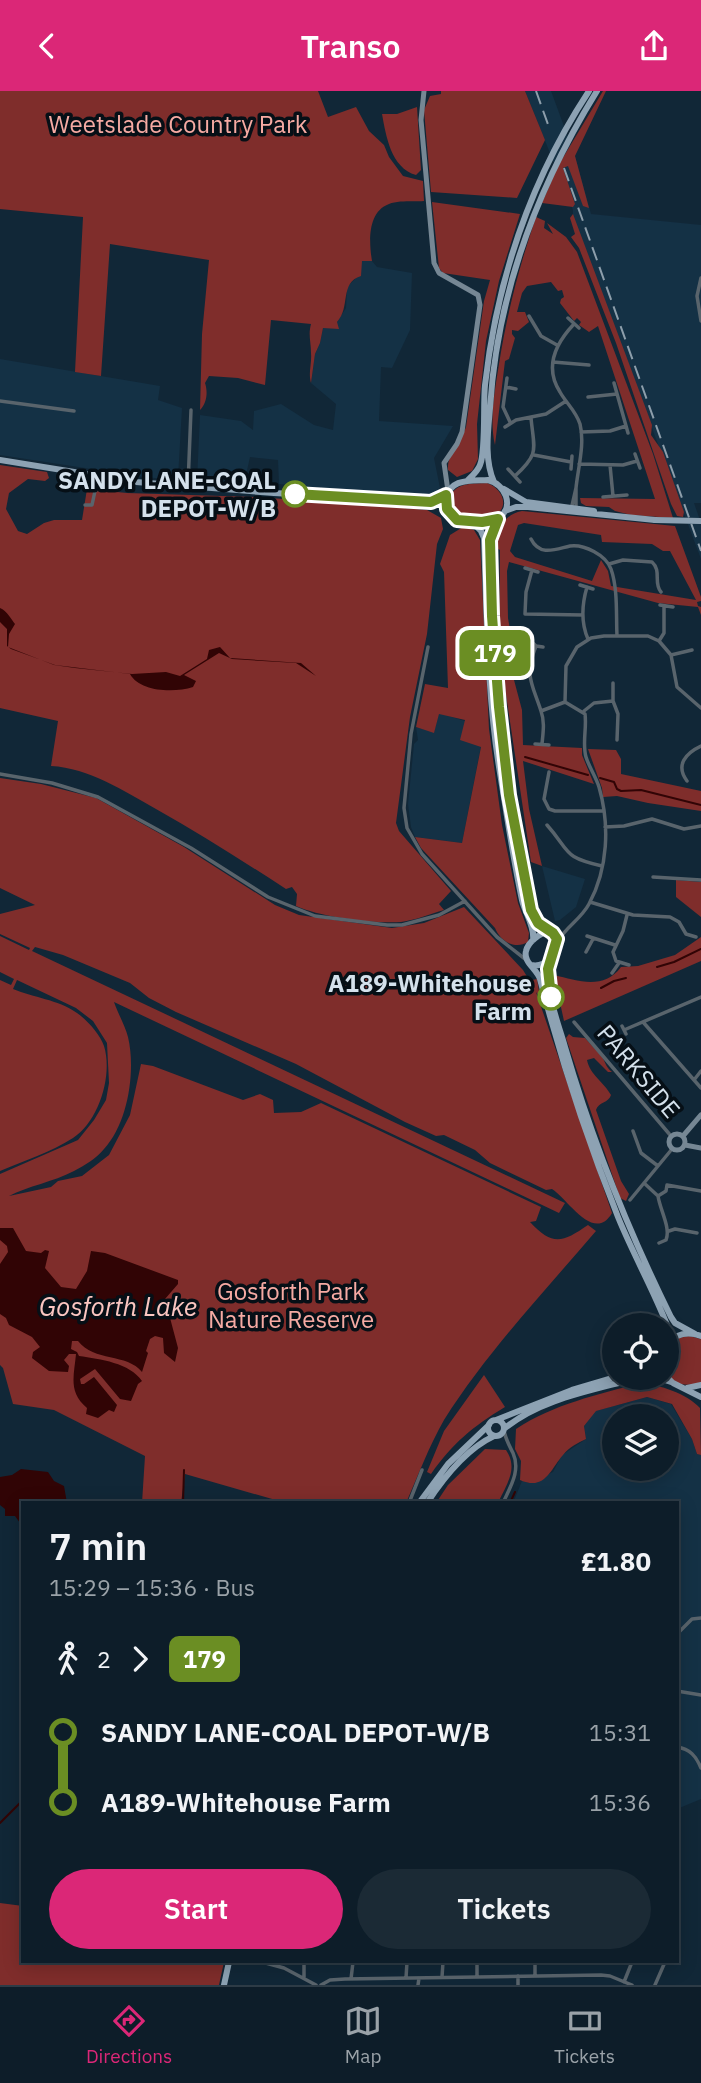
<!DOCTYPE html>
<meta charset="utf-8">
<style>
body{margin:0;font-family:"IBM Plex Sans",sans-serif;background:#1b2a35;color:#f1f3f6;height:100vh;display:flex;flex-direction:column;font-size:26px;white-space:nowrap}
*{box-sizing:border-box;margin:0}
p{font-size:23px;color:#9aa2a8}
.icon{flex:none;width:38px;height:38px;fill:none;stroke:currentColor;stroke-width:2;stroke-linecap:round;stroke-linejoin:round}
.map{position:relative;flex:1;overflow:hidden}
.sheet{position:absolute;left:21px;top:1410px;width:658px;height:462px;display:flex;flex-direction:column;background:#0d1d29;border-radius:0px;box-shadow:0 4px 18px #0003,0 0 0 2px #2d3b46}
.sheet>*{flex:none}
.badge{padding:0 14px;border-radius:10px;font-size:24px;line-height:46px}
.fabs{position:absolute;left:602px;top:1222px;display:grid;gap:14px}
.fabs a{display:grid;place-items:center;width:77px;height:77px;border-radius:50%;background:#0d1d29;box-shadow:0 4px 18px #0003,0 0 0 2px #2d3b46;font-size:35px}
.map>.badge{position:absolute;translate:-50% -50%;box-shadow:0 0 0 4px #fff}
.legs{display:flex;align-items:center;gap:10px;height:77px;padding:0 28px;font-size:23px}
.legs p{margin-inline-start:auto}
.overview{display:flex;align-items:center;justify-content:space-between;height:119px;padding:0 28px}
h1{font-size:38px;font-weight:600;line-height:52px}
.button{display:flex;gap:14px;margin-top:auto;padding:14px 28px}
.button a{flex:1;height:80px;border-radius:42px;background:#db2777;color:#fff;font-size:28px;font-weight:600;line-height:80px;text-align:center}
.button a+a{background:#1b2a35;color:#f1f3f6}
ul{padding:0 28px;list-style:none}
li{display:flex;align-items:center;gap:24px;height:70px;font-size:26px}
li i{display:grid;place-items:center;width:10px;height:100%;margin:0 9px;background:currentColor}
li i::after{content:'';width:18px;height:18px;margin:-9px;border:5px solid;border-radius:50%;background:#0d1d29}
li p{margin-inline-start:auto}
li:first-child i{background:linear-gradient(#0000 50%,currentColor 0)}
li:last-child i{background:linear-gradient(currentColor 50%,#0000 0)}
header{display:flex;justify-content:space-between;align-items:center;height:91px;padding:0 28px;background:#db2777;color:#fff;font-size:32px;font-weight:600}
.tab-bar{display:flex;justify-content:space-around;align-items:center;height:98px;border-top:2px solid #2d3b46;background:#0d1d29;font-size:19px;color:#9aa2a8}
.tab-bar a{display:grid;justify-items:center;gap:4px}
.tab-bar .active{color:#db2777}
.map>svg:first-child{display:block}
</style>
<header><svg class="icon" aria-label="back" viewBox="0 0 24 24"><path d="M15 5l-7 7 7 7"/></svg>Transo<svg class="icon" aria-label="share" viewBox="0 0 24 24"><path d="M12 15V3M7 8l5-5 5 5M5 13v7h14v-7"/></svg></header>
<div class="map">
<svg width="701" height="1894" viewBox="0 0 701 1894">
<rect width="100%" height="100%" fill="#112737"/>
<path fill="#143145" fill-rule="evenodd" d="M525,0h26l24,65 16,58 110,11v278h-7l7,20v36l-128,-342v-7z
M361,170h11l5,6 35,6 -2,57 -18,38 -11,-1 -2,54 74,5 -19,32 6,30 -11,10 -150,-14 -1,-24 -28,-3 -6,27 -47,-3 3,-66 41,6 12,9 1,-19 27,-7 33,21 19,5 3,-26 -25,-21 4,-29 5,-11 3,-15 14,-6 9,-14 1,-21 10,-10z
M0,268l160,27 -2,14 24,8 -4,70 -2,2 -32,-3 -144,-22z
M439,622l26,8 16,25 -19,97 -47,-6 -4,-10 -3,-23 6,-60 4,-4 -2,-13 18,5z
M542,775l43,13 -9,28 -16,13 -5,1z
M647,1306l24,7 21,35 5,15 4,1v344l-24,10v-306h-164l9,-22 8,2 23,-11 9,-17 24,-16 -2,-13 11,-15zM614,1325h53v52h-53z"/>
<path fill="#7f2d2b" fill-rule="evenodd" d="M0,0h318l10,26 28,-10 13,24 15,14 5,12 14,19 20,5 1,20c-10,1 -25,-1 -35,3 -22,8 -20,39 -17,57h-10l-1,15c-22,7 -10,31 -24,46l2,7 -16,-1 -3,15 -5,11 -4,29c-3,-11 1,-19 0,-30 0,-11 -3,-18 0,-29l-40,-4 -6,65 -27,-7 -29,-2 -4,7c3,9 2,20 -5,27l2,-76 7,-74 -99,-16 -9,132 -26,-4 8,-155 -83,-8z
M441,0h84l20,49 -28,58 -86,-6 -7,-82 6,-14 11,-2z
M603,0h3l-31,65 14,52 -6,-2 -15,-40 -5,2 12,36 -2,3 -31,-4 16,-37z
M417,16l4,63 -5,5c-25,-7 -30,-39 -34,-61h15z
M432,111l88,12 -21,67 -13,60 -9,83 1,35 -6,12 -15,6 -9,-7c-2,-14 13,-29 18,-43l18,-126 6,-21 -47,-7 -4,-5z
M573,123l79,211 -1,10 12,17 21,60 -1,5 -6,-1 -6,-12 -55,-161 -37,-95 -8,-11 4,-3 -5,-16z
M536,126l9,4 -1,7 9,6 -6,-11 19,14 11,15 76,202 20,64 -42,-3 -16,-4 -6,-4 -23,-1 -5,-3 -1,-5 75,1 -57,-173 -9,6 -10,-7 2,-3 -4,-4 -3,3 -14,-18 1,-4 3,-2 -2,-7 -4,1 -7,-9 -24,4 -5,7 -5,19h8l4,10 -11,9 -6,-1v4l3,4 -6,21 -4,2 -10,84c-6,-26 0,-55 4,-81 8,-51 20,-97 37,-147z
M0,374l47,7 2,6 -4,3 -17,-2 -19,14 -3,16 12,22 9,3 17,-11 10,-3h28l5,-31 40,4 128,4 116,8 56,5 14,8 2,11 -6,15 -10,90 -17,83 -14,106 3,8 52,60 -12,13 5,6c-14,4 -28,10 -43,12 -27,2 -81,-5 -105,-16l1,-12 -5,-7 -6,2c-43,-28 -86,-55 -130,-80 -32,-18 -67,-41 -105,-43l7,-45 -58,-13z
M487,392c15,5 24,24 7,33 -7,4 -15,2 -23,2 -9,0 -13,-1 -19,-8l-3,-11c6,-17 22,-15 38,-16z
M522,420l153,15 26,71v4l-4,1 1,4 3,1v8l-3,-8 -40,-4 -149,-41 -2,9 1,47 6,35v27l8,30 1,35 59,3v7l12,29 -71,-23 6,48 13,57 -11,-4 -32,-214 1,-98 -2,-1c-1,-18 4,-34 24,-38zM524,432l77,12 1,7 50,2 11,7h7l26,49 -85,-14 -3,-15 -7,-11 -9,21 -77,-24 -5,-6 8,-26z
M463,436l11,3 6,10 9,189 13,96 16,78 11,30 -1,9c-13,8 -28,-1 -33,-14l-74,-80 -6,-11 47,6 19,-96 -21,-7 5,-20 -26,-6 -5,19 -18,-6 9,-43 23,4 -4,-116 -4,-8 10,-29z
M588,658l28,1 5,9v15l80,17v20l-53,-8 -31,-7 -14,1 -1,-9z
M0,687l41,6 55,14 88,49 91,58 24,10 93,13 32,-5 40,-16 59,63 11,18 -2,-8 5,-1 3,18 -4,-5 76,221c-18,31 -45,-15 -60,-24l-6,1 -56,-27 -15,-13 -31,-15 -8,1 -31,-14 -109,-58 -120,-52 -27,-14 -19,-15 -67,-28 -28,-8 -3,4 533,252 -6,10 -445,-211c4,12 11,23 14,35 8,34 0,86 -24,112 -8,10 -19,16 -30,22 -21,11 -46,15 -65,25l42,-9 7,-6 24,-5 27,-21 21,-40 11,-51 12,2 90,34 17,-6 13,6 1,13 27,-1 20,-9 220,104 -5,14 -6,1c23,25 33,20 58,3l8,6c-52,61 -109,121 -152,189 -15,26 -26,56 -38,83h-120l-101,-29 -4,29h-39l3,-47 -91,-46 -41,-6 -10,-36 -3,-3v-191l78,-34 16,-20 12,-20 3,-17 -2,-40 -14,-22 -17,-13 -59,-28 -4,9c21,9 44,10 64,24 10,7 23,21 27,33 9,29 -5,75 -31,92 -22,14 -49,23 -73,33v-191l11,5 3,-6 -14,-7v-36l29,14 1,-2 -30,-14v-20l35,-9 -35,-17z
M676,789l25,2v35l-25,-20z
M701,846v24l-137,60 -10,-46c24,6 50,15 67,-8l17,-1 37,-11z
M569,943l4,3 12,1c5,6 12,12 17,19 4,6 3,9 10,15h-4l-14,-14 -7,2c3,15 17,22 24,35 -2,8 -13,7 -15,15l25,71 8,13 -3,7 -6,-3 -54,-160z
M689,1245l12,3v43c-11,5 -30,4 -34,-10 -2,-7 0,-17 0,-23l11,-11z
M484,1284l21,32c-33,20 -52,36 -74,67l-4,-2 17,-41z
M640,1292c20,2 46,10 60,25l1,47 -4,-1 -5,-15 -20,-35 -25,-7 -51,14 -12,15 2,13c-8,4 -17,8 -23,16 -13,15 -18,36 -43,25l1,-19 -6,-12 1,-20c38,-25 81,-34 124,-46z
M485,1358l21,1c13,19 0,35 -8,53h-62l12,-18z
M0,1812l23,3v56h201l-5,23h-219z"/>
<path fill="#310405" d="M0,517c7,3 11,11 15,16l-6,10 -1,13 46,18 21,3 57,6 34,-2 14,4 27,-17 2,-9 11,-3 10,11 71,5 15,13 -20,-13 -64,-4 -13,-6 -35,22 12,6 -3,6c-19,6 -53,5 -63,-13l-75,-9 -44,-16 -4,-3v-17l-7,-7z
M0,1137h13l13,23 15,2 4,-3 4,1 -4,17 16,19 15,2 11,-18 4,-20 14,2 73,27v4l-13,15 13,49 -3,14 -11,-9 -1,-15 -8,-2 -5,3 -4,12 2,2 -6,19c-15,-19 -48,-10 -64,-31h-6l-1,8 6,3 2,4c21,3 51,7 63,25l-4,3 -7,17 -11,-2 -25,-30 -15,10 1,5h3l10,-7 23,28 -3,7 -5,-2 -11,8 -12,-4 1,-6c-19,-16 -13,-32 -11,-54h-7l-5,6 5,6 -1,6 -19,-1 -17,-13 1,-6 7,-5 -8,-10 -23,-12 -3,-7 -6,-4v-50l8,-12 -1,-6 -7,-6z
M21,1378l27,3 6,9 10,5 3,17h-44v24l-8,-11h-10v-7l-5,-4v-28l12,-2z"/>
<g fill="none" stroke-linecap="round" stroke-linejoin="round">
<path stroke="#310405" stroke-width="2" d="M525,666l63,18
M600,687l14,4 3,7 4,2 20,-1 60,15
M657,876l17,-5 27,-13
M601,897l13,-7 12,-3
M183,1412l1,-33
M510,1412l5,-11
M0,1732l23,-23"/>
<path stroke="#59646c" stroke-width="3.5" d="M701,187l-4,18 4,25
M529,225l12,20 16,9
M568,227l11,10
M574,233c-18,19 -30,43 -14,68 6,11 16,19 20,32 5,20 -2,44 -4,64
M553,271l36,3
M507,287l-4,29 7,15
M614,292l14,50
M506,296l10,2
M588,306l29,-3
M0,310l74,10
M505,336l11,-7 30,-6 20,-13
M581,341l29,-1 16,-5
M635,363l5,14
M534,364l37,7
M579,373l44,1 14,-4
M610,374l3,31
M508,378l12,13
M571,378l1,-13
M515,385c25,-23 19,-26 16,-58
M188,394l3,-75
M603,406l24,-2
M85,414h7l3,-14 10,-7 1,-6
M571,419l5,-22v22
M531,448c9,18 25,10 39,7 14,-2 36,9 41,23 7,20 5,46 6,67
M609,473l14,-4 29,2c10,9 1,21 9,30
M525,477l13,4
M532,479l-6,22 -1,22 58,1
M580,494l13,4
M587,496c-5,17 -6,36 1,52
M660,514l13,2
M659,550l5,-8v-27
M532,551l4,4 7,1
M536,555c-12,30 -4,37 5,65 4,11 2,22 1,33
M428,556l-17,87 -7,74 3,20 15,26 75,83 28,22
M671,564l21,-5
M613,610l5,13 -1,26
M541,620l24,-9
M584,620l10,-8 19,-2v-18
M535,653l14,1
M549,681l-5,27 5,10 6,2h48
M0,683l52,9 46,14 93,51 77,49 47,19 72,9h15l37,-10 26,-14
M687,690c-12,-16 -1,-28 14,-35
M547,734c24,27 15,32 55,41
M605,736l19,-1 28,-7 32,10 17,-3
M653,786l48,3
M590,811l43,13 37,2 9,5 7,12 10,3
M627,824l-4,16 -10,21 3,9 13,4
M587,845l28,9
M558,850c8,-14 23,-22 31,-37 19,-35 21,-79 10,-117 -3,-10 -10,-20 -13,-30 -4,-14 1,-29 -1,-43l-20,-12 1,-36 11,-19 14,-9 13,-2h44l11,5 12,14 6,32 24,21
M586,861l7,-13
M612,882l7,-10
M574,931l97,114
M643,931l58,66
M622,935l4,8
M624,939l77,-33
M694,989l7,-9
M633,1040l8,22 17,13
M644,1092l14,13 8,-5 1,-6 34,6
M658,1105c2,14 13,32 8,44l-7,3
M630,1109l42,-51
M669,1140l6,-2 22,4
M409,1412l13,-33
M503,1412c7,-16 18,-32 10,-50 -4,-8 -7,-13 -9,-22
M677,1543l15,-15 9,-1
M677,1600l24,4
M677,1656c13,2 19,9 24,21
M262,1871l22,6 32,17
M304,1871v15
M477,1871v15
M535,1871v14
M518,1885v9
M442,1886l1,-15
M406,1887l1,-16
M351,1888l2,-17
M624,1891l8,-20
M321,1894l9,-5 15,-1 256,-4 9,1 22,9
M418,1894l1,-7
M655,1894l10,-23"/>
<path stroke="#768794" stroke-width="5" d="M424,0l-3,29 13,143 5,10 39,22 2,10 -18,127 -5,12 -13,19 4,28
M669 1051a8 8 0 1 1 16 0a8 8 0 1 1-16 0Z
M683,1045l18,-21
M685,1054l16,3"/>
<path stroke="#8da2b3" stroke-width="6" d="M0,369l136,22 138,11 157,9 15,-7
M488,389c17,4 27,26 11,38 -6,4 -15,4 -22,4 -10,0 -18,0 -26,-6l-6,-16c5,-22 24,-19 43,-20z
M467,390c5,-5 11,-10 13,-16 6,-14 3,-62 5,-80 12,-105 46,-206 104,-294
M494,391c-10,-22 -6,-51 -4,-74 7,-115 47,-220 107,-317
M504,398l22,13 68,9
M505,420l11,-4h12l127,13
M498,428l-8,21 5,121 14,134 22,115c8,20 21,17 26,31 -3,13 -10,27 -26,24
M472,431l9,9 3,7c3,79 3,157 16,235 7,42 13,85 22,127 3,13 13,27 11,40
M549,840c-9,2 -21,11 -23,20 -3,11 11,18 14,28 21,81 47,160 78,238 15,37 35,72 49,108
M551,867c-8,29 6,61 14,89 27,93 63,183 106,270l4,6 20,11
M667,1253c9,-10 21,-13 34,-8
M655,1286l16,5
M667,1286l6,6 28,14
M687,1297l14,-3
M488 1337a8 8 0 1 1 16 0a8 8 0 1 1-16 0Z
M496,1329l76,-30 44,-13
M504,1338c37,-31 92,-39 137,-52
M419,1412l29,-39 41,-39
M427,1412c17,-26 39,-54 67,-67
M224,1894l5,-23"/>
<path stroke="#8d9eab" stroke-width="2" stroke-dasharray="14 7" stroke-linecap="butt" d="M536,0l14,39
M564,77l137,383"/>
<path stroke="#8da2b3" stroke-width="6" d="M655,429l46,1"/>
</g>
<g fill="none" stroke-linecap="round" stroke-linejoin="round">
<defs>
<path id="line-1" d="M295,403l136,8 15,-7 1,14 10,11 25,2 16,-3 -8,21 2,76 7,91 10,88 22,115 7,13 15,10 4,6 -9,30 3,28"/>
</defs>
<use href="#line-1" stroke="#fff" stroke-width="16"/>
<use href="#line-1" stroke="#6b8e23" stroke-width="10"/>
</g>
<g fill="#fff" stroke="#6b8e23" stroke-width="3.5">
<circle cx="295" cy="403" r="12"/>
<circle cx="551" cy="906" r="12"/>
</g>
<g text-anchor="middle" dominant-baseline="central" stroke-width="7" stroke-linejoin="round" paint-order="stroke">
<g font-size="24" fill="#f6aaa3" stroke="#060f16">
<text x="178" y="33">Weetslade Country Park</text>
<text x="291" y="1200">Gosforth Park<tspan x="291" dy="28">Nature Reserve</tspan></text>
</g>
<g font-size="24" font-weight="bold" fill="#d4e1ec" stroke="#060f16" text-anchor="end">
<text x="276" y="389">SANDY LANE-COAL<tspan x="276" dy="28">DEPOT-W/B</tspan></text>
<text x="532" y="892">A189-Whitehouse<tspan x="532" dy="28">Farm</tspan></text>
</g>
<g font-size="24" fill="#d4e1ec" stroke="#060f16">
<text transform="translate(639 980) rotate(50)">PARKSIDE</text>
</g>
<g font-size="26" font-style="italic" fill="#fbc6c1" stroke="#060f16">
<text x="118" y="1215">Gosforth Lake</text>
</g>
</g>
</svg>
<div class="fabs">
<a><svg class="icon" aria-label="locate" viewBox="0 0 24 24"><circle cx="12" cy="12" r="6"/><path d="M12 2v4M12 18v4M2 12h4M18 12h4"/></svg></a>
<a><svg class="icon" aria-label="layers" viewBox="0 0 24 24"><path d="M12 4l9 5-9 5-9-5zM3 14l9 5 9-5"/></svg></a>
</div>
<b class="badge" style="left:495px;top:562px;background:#6b8e23;color:#fff">179</b>
<section class="sheet">
<div class="overview"><div><h1>7 min</h1><p>15:29 – 15:36 · Bus</p></div><b>£1.80</b></div>
<div class="legs"><svg class="icon" aria-label="walk" viewBox="0 0 24 24"><circle cx="13" cy="4" r="2"/><path d="M13 8l-2 6 4 7M11 14l-3 7M7 12l3-4h3l4 4"/></svg>2<svg class="icon" aria-label="forward" viewBox="0 0 24 24"><path d="M9 5l7 7-7 7"/></svg><b class="badge" style="background:#6b8e23;color:#fff">179</b></div>
<ul>
<li><i style="color:#6b8e23"></i><b>SANDY LANE-COAL DEPOT-W/B</b><p>15:31</p></li>
<li><i style="color:#6b8e23"></i><b>A189-Whitehouse Farm</b><p>15:36</p></li>
</ul>
<div class="button"><a>Start</a><a>Tickets</a></div>
</section>
</div>
<nav class="tab-bar">
<a class="active"><svg class="icon" aria-label="directions" viewBox="0 0 24 24"><path d="M12 3l9 9-9 9-9-9zM9 14v-3h6M13 9l2 2-2 2"/></svg>Directions</a>
<a><svg class="icon" aria-label="map" viewBox="0 0 24 24"><path d="M3 6l6-2 6 2 6-2v14l-6 2-6-2-6 2zM9 4v14M15 6v14"/></svg>Map</a>
<a><svg class="icon" aria-label="tickets" viewBox="0 0 24 24"><path d="M3 7h18v10H3zM15 7v10"/></svg>Tickets</a>
</nav>
